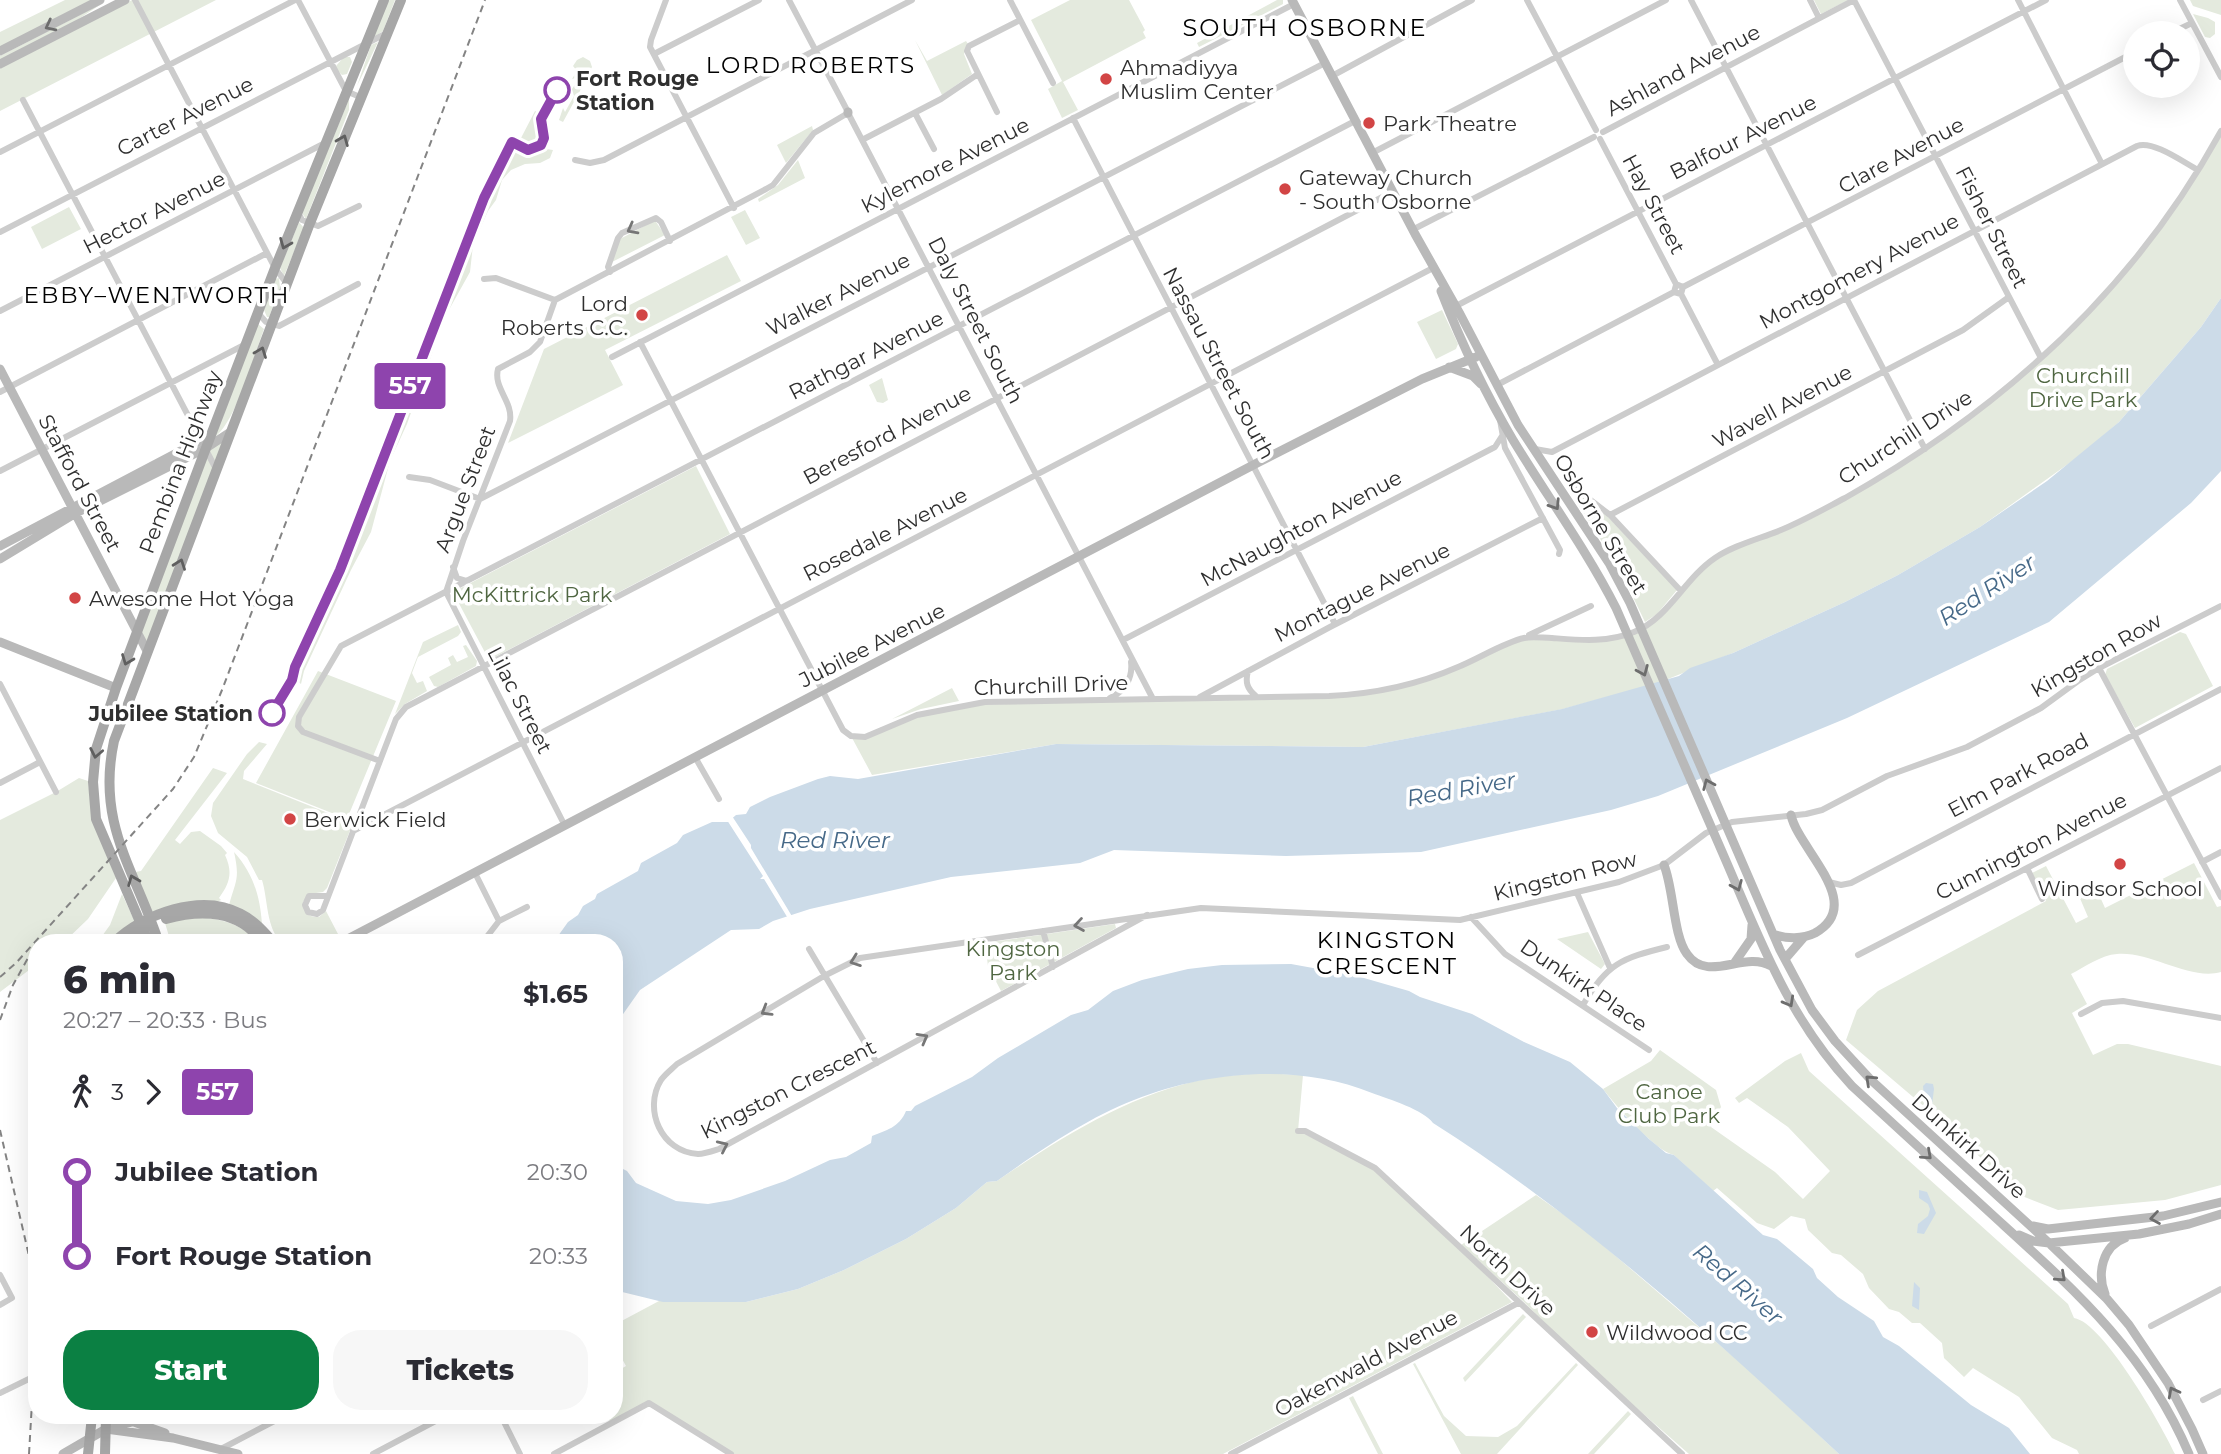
<!DOCTYPE html>
<meta charset="utf-8">
<style>
body{margin:0;font-family:Montserrat,sans-serif;background:#f7f7f7;color:#2b2b33;height:100vh;display:flex;flex-direction:column;font-size:26px;white-space:nowrap}
*{box-sizing:border-box;margin:0}
p{font-size:23px;color:#7c7c81}
.icon{flex:none;width:38px;height:38px;fill:none;stroke:currentColor;stroke-width:2;stroke-linecap:round;stroke-linejoin:round}
.map{position:relative;flex:1;overflow:hidden}
.drawer{position:absolute;left:28px;top:934px;width:595px;height:490px;display:flex;flex-direction:column;background:#fff;border-radius:28px;box-shadow:0 7px 28px #0002}
.drawer>*{flex:none}
.badge{padding:0 14px;border-radius:5px;font-size:24px;line-height:46px}
.buttons{position:absolute;left:2123px;top:21px;display:grid;gap:14px}
.buttons a{display:grid;place-items:center;width:77px;height:77px;border-radius:50%;background:#fff;box-shadow:0 7px 28px #0002;font-size:35px}
.map>.badge{position:absolute;translate:-50% -50%;box-shadow:0 0 0 4px #fff}
.legs{display:flex;align-items:center;gap:10px;height:77px;padding:0 35px;font-size:23px}
.legs p{margin-inline-start:auto}
.headline{display:flex;align-items:center;justify-content:space-between;height:119px;padding:0 35px}
h1{font-size:38px;font-weight:800;line-height:52px}
.button{display:flex;gap:14px;margin-top:auto;padding:14px 35px}
.button a{flex:1;height:80px;border-radius:28px;background:#0b8043;color:#fff;font-size:28px;font-weight:800;line-height:80px;text-align:center}
.button a+a{background:#f7f7f7;color:#2b2b33}
ul{padding:0 35px;list-style:none}
li{display:flex;align-items:center;gap:24px;height:84px;font-size:26px}
li i{display:grid;place-items:center;width:10px;height:100%;margin:0 9px;background:currentColor}
li i::after{content:'';width:18px;height:18px;margin:-9px;border:5px solid;border-radius:50%;background:#fff}
li p{margin-inline-start:auto}
li:first-child i{background:linear-gradient(#0000 50%,currentColor 0)}
li:last-child i{background:linear-gradient(currentColor 50%,#0000 0)}
.map>svg:first-child{display:block}
</style>
<div class="map">
<svg width="2221" height="1454" viewBox="0 0 2221 1454">
<rect width="100%" height="100%" fill="#fff"/>
<path fill="#e4eade" d="M65,0h29l-94,48v-16z
M132,0h84l-216,111v-43z
M388,0h7l-12,31 -10,7z
M1070,0h59l16,30 -2,2 3,6 -83,44 15,28 -16,8 -14,-29 14,-8 -31,-61z
M1277,0h6v4l-84,43 -2,-4z
M1814,0h34l-27,14z
M2190,0h31v15l-28,-9z
M103,3l-29,19 -74,38v-4z
M2193,14l15,4 7,4v12l-5,4 -5,-1z
M915,40l12,21 39,-20 2,3 -4,10 8,20 -30,21z
M378,42l-21,44 14,-41z
M344,57h6l2,5 -5,12 -5,1 -5,-5 -1,-4z
M583,57l7,4 2,6 -7,13 -7,-3 -6,2 5,-8 -4,-5 4,-6z
M576,83l5,1v5l-18,33 -4,-2 4,-12 2,4 9,-16 -2,-7z
M349,99v11l-43,109 -4,-6z
M535,111l6,3 -3,11 3,12 -3,7 -8,3 -7,-4 -2,-5z
M812,126l1,4 -27,33 -9,-18z
M2221,131v167l-20,29 -82,95 -37,32 -102,73 -82,48 -53,27 -112,51 -75,30 -95,26 -200,38 -307,-3 -184,31 -21,-39 7,2 34,-14 73,-19 364,-9 71,-8 124,-50 88,1 36,-14 67,-68 70,-29 60,-30 125,-80 95,-82 97,-112z
M546,149l7,1 -3,8 -10,5 -15,1 -14,6 -9,10 -6,20 -8,11 -15,34 -3,27 -25,45 -38,107 -17,37 -19,71 -20,38 -47,101 -3,13 -5,-4 4,-14 44,-96 143,-372 23,-44c14,-5 20,5 36,-5z
M798,160l7,18 -46,24 -1,-3 20,-14z
M69,207l12,22 -39,20 -11,-22z
M745,210l15,28 -14,7 -15,-28z
M299,222l5,6 -20,48 -4,-8z
M652,222h4l9,13 -53,27 8,-23z
M727,255l14,26 -136,69 18,35 -115,58 36,-94z
M279,278l1,10 -11,29h-2l-3,-7 11,-31z
M1442,310l16,34 -2,5 -20,10 -19,-37z
M258,324l6,5c-10,27 -28,92 -49,108z
M882,378l6,22 -5,3 -6,-1 -8,-17z
M229,433l-82,218 -10,-20 69,-183z
M696,466l34,68 -241,126 -34,-64 2,-6z
M1580,495l28,22 69,73 -20,24 -12,8 -26,-54 -44,-68z
M458,625l3,7 -3,4 -40,21 -6,16 5,10 6,-2 4,10 -22,13 -10,10 28,-72z
M2180,632l6,2 27,52 -78,42 -30,-53 2,-6z
M466,645l11,16 -1,5 -38,21 -4,-1 -5,-9 22,-12 -3,-7 5,-3 4,7 11,-5 -5,-11z
M318,671l78,30 -49,118 -91,-36z
M952,688l7,13 -38,8 -29,10z
M259,742l8,2 -23,27 -1,8 110,44 -26,65 -4,4 -14,2 -6,8c0,10 6,16 16,15l7,-6 12,23 -19,9h-37c-16,-14 -14,-44 -20,-63h-3l-12,-23 -29,-24 -7,-17 2,-13 34,-49z
M213,768l14,5 -52,67 5,4 11,-12 9,-1 21,15 6,7 -2,2c8,17 5,28 -6,43l2,2 -4,2 -66,12 -16,-42 6,-1z
M79,778l9,3 4,36 24,61 -28,41 -25,24h-26v21l-37,28v-172l56,-28z
M234,852c19,21 26,44 28,72l-33,-19c7,-25 11,-26 5,-53z
M2194,863l23,44 4,-1v66c-31,9 -71,-21 -104,-18 -16,1 -32,13 -46,20l16,30 -15,9 21,42 24,-11h11l93,22v119l-56,15 -107,10 -36,-14 -83,-77 -93,-79 11,-30 21,-19 168,-90 -14,-28 14,-7 30,57 12,-6 -12,-28 17,-8 12,27z
M122,894l13,28 -28,21h-10l13,-18z
M195,917c25,2 46,5 62,26h-86l-6,-20z
M1115,924l1,4 -115,63 -13,-25 -3,-23z
M1588,932l17,32 -4,5 -44,-30z
M1660,1050l56,40 5,17 -10,20 64,45 28,27 27,-28 -42,-44 -41,-29 -8,5 -4,-5 50,-37 16,-8 8,18 259,233 6,14c29,4 88,108 101,136h-96l-2,-4 -25,-12 -33,-41 -46,-29 -9,9 -20,-19 -2,-15 -22,-20h-8l-13,-11 -10,-3 -20,-21 -6,-14 -22,-19 -9,-2 -24,-23 -3,-11 -14,-3 -17,13 -17,-6 -40,-35 -4,3 -39,-36c-19,-4 -58,-49 -71,-66l48,-28z
M1257,1073l46,2 -5,56 77,37 84,79 53,55 -289,152h-492l-82,-51 -38,20 -4,-7h7v-43l12,-7 -12,-22v-19l45,-24 87,1 52,-13 46,-19 62,-31 50,-31 31,-26 10,-1c66,-45 133,-87 212,-103 16,-3 33,-3 48,-5z
M1536,1195l48,34 172,147 83,78h-150l-115,-101 -51,-52 -62,-56z
M1523,1314l3,3 -61,65 -2,-4z
M1415,1363l29,53 22,20 32,1 19,-11 59,-63 2,2 -81,89h-36l-48,-90z
M1353,1396l30,58h-5l-29,-56z
M1628,1411l3,3 -37,40h-6z"/>
<path fill="#ccdbe8" d="M2221,298v173l-30,32 -142,119 -202,96 -189,78 -47,14 -190,42 -135,4 -172,-6 -34,13 -129,14 -141,32 -37,12 -14,8 -28,1 -91,60 -26,37v-84h-61l15,-21 10,-7 5,-9 12,-7 2,-5 41,-23 3,-8 36,-20 6,-8 29,-13h16l8,-7 10,-1 4,-7 20,-10 48,-18 12,-3 28,3 198,-35 307,3 199,-38 117,-33 11,-8 43,-15 112,-51 53,-27 82,-48 67,-46 72,-59 82,-95z
M1291,964l66,12 52,15 11,6 52,17 52,28 46,20 33,27 14,19 32,31 17,14 8,2 89,80 14,4 36,30 4,9 21,19 36,24 9,16 16,9 72,59 38,23 21,26h-191c-128,-119 -258,-237 -406,-331 -9,-13 -44,-24 -61,-30 -74,-30 -165,-22 -238,7 -47,18 -96,52 -137,81l-10,1 -31,26 -50,31 -62,31 -46,19 -52,13h-83l-49,-12v-136l5,13 8,4 9,12 40,18 32,3 23,-4 54,-19 45,-21 16,-3 25,-14 1,-7c14,-6 27,-8 34,-25h5l4,-5 57,-29 26,-19 73,-43 17,-5 25,-19 29,-11 46,-11 34,-4z
M1926,1083l7,1 1,5 -2,16 -3,1 -5,-8 -1,-12z
M1919,1190l8,2 9,21 -12,21 -7,-1 1,-9 10,-8 2,-7 -2,-5 -9,-6z
M1914,1282l6,6 -1,22 -7,-4z"/>
<path fill="#fff" d="M732,814v2l19,29v3l42,70 -4,2 -25,-41h-4l3,-3 -38,-59z"/>
<g fill="none" stroke-linecap="round" stroke-linejoin="round">
<path stroke="#ccc" stroke-width="6" d="M135,0l140,268 12,16
M298,0l48,91 14,6
M666,0l-15,40 -1,7 84,161
M789,0l59,112
M1010,0l43,83
M1527,0l69,130
M1691,0l234,449
M1810,0l9,18
M1854,0l187,358
M2018,0l84,164
M2180,0l41,77
M2171,33l21,-10
M654,54l105,-54
M1332,76l140,-76
M23,100l193,369
M997,112l-30,-61 2,-5 51,-26
M915,113l19,36
M1073,118l262,506
M1603,132l251,-132
M1600,139l76,145 7,3 -2,7 -7,-2 2,-7
M862,140l79,-41 37,-25
M0,152l295,-152
M1372,153l294,-153
M575,160l15,3 14,-3 308,-160
M298,212l4,8 16,6 41,-20
M1412,230l182,-93
M0,232l387,-199
M610,272l-2,-5 10,-29 4,-5 34,-15 5,4 9,19
M484,279l12,-1 59,22
M1683,287l452,-235
M1681,294l37,71
M555,300l211,-111 7,-4 41,-52 34,-20 305,586
M1456,306l590,-306
M0,311l325,-168
M258,313l8,9 13,4 79,-42
M640,342l203,388 8,6 14,1 52,-22 68,-13 344,-6c46,-2 88,-11 129,-29 20,-8 47,-25 66,-29 9,-2 19,0 28,0 27,2 55,5 82,-6 35,-14 50,-53 81,-74 19,-13 44,-19 66,-28 22,-9 43,-21 64,-32 156,-88 289,-208 376,-367
M612,357l682,-353
M1497,385l177,-93
M0,392l267,-139
M1500,420l5,28 55,102 -1,4
M1535,449l17,3 585,-306c16,-6 46,16 61,24
M0,471l246,-127
M409,477l21,3 50,19 845,-436
M1571,485l39,30 71,76
M1610,515l353,-185 46,-33
M453,567l4,11 10,3
M446,592l17,-51 47,-120c3,-20 -17,-33 -12,-52l32,-17 10,-10 15,-42
M446,592l118,232
M1529,635l62,-29
M1123,640l372,-193 7,-11
M2099,668l122,229
M1248,671c-3,11 -1,18 8,25
M0,684l56,108
M1200,697l130,-70 213,-109
M1110,698c15,-7 23,-20 21,-36
M695,757l24,42
M380,761l-77,-29 -5,-6 1,-9 42,-71 1014,-525
M0,783l40,-21
M353,831l1080,-563
M2202,862l19,-10
M2027,868l15,31
M475,873l24,48
M1829,882l12,3 10,-2 370,-194
M1577,893l33,75
M328,896h-19l-4,9 3,7 9,2 6,-4 73,-191 10,-12 986,-515
M1147,915l-428,234c-6,2 -14,5 -21,5 -37,-2 -55,-45 -37,-74 4,-6 11,-11 16,-16l147,-88 36,-18 341,-50 259,12 159,-38 45,-17 42,-32 26,-11 74,-8 16,-4 65,-34 80,-29 74,-39 37,-27 21,-13 122,-62
M1471,917l34,37 144,96
M1043,931l10,36
M482,943l17,-22 28,-14
M809,949l68,114
M1858,955l363,-187
M1583,1005c23,-41 39,-47 84,-58
M2081,1014l21,-11 21,-2 98,17
M1298,1131h7l70,37 307,286
M0,1275l12,23 -12,7
M2151,1326l70,-37
M0,1393l37,-18
M2203,1400l18,-9
M501,1416l19,38
M147,1427l2,-11
M221,1449l63,-33
M373,1454l72,-38
M554,1454l95,-51 82,51
M1231,1454l287,-151"/>
<path stroke="#b9b9b9" stroke-width="9" d="M1292,0l123,234 45,80 58,111 91,138 21,40 150,347 32,60 23,31 36,39 178,163 58,56 22,26 39,58 24,46 11,25
M0,51l100,-51
M0,64l125,-64
M848,112v1
M1441,291c20,51 44,102 72,149 34,56 73,109 103,168 36,82 71,164 107,246 37,85 64,162 129,232 48,44 97,89 146,134 78,71 149,134 191,234
M1449,367l24,9 8,8
M0,369l147,282
M0,546l211,-111
M0,559l76,-46 130,-65 23,-15
M0,642l116,46
M1664,865c10,25 9,70 23,89 21,30 57,-4 84,12
M1773,934c13,5 30,5 42,-1 52,-29 -17,-84 -24,-118
M340,943l919,-481 163,-83 54,-22
M1785,959l19,-22
M1735,962l16,-23 1,-14
M2033,1226l15,3 115,-13 58,-14
M2019,1235l14,6 16,2 90,-9 50,-10 32,-10
M2105,1294c-8,-20 -3,-48 20,-56
M117,1416l48,17
M106,1429l67,9 65,16
M63,1454l43,-25 26,-7"/>
<path stroke="#a7a7a7" stroke-width="10" d="M166,919c35,-10 75,-9 96,24
M113,943c31,-29 88,-51 128,-29 14,7 23,18 33,29
M123,943l23,-15
M149,943l-53,-124 -3,-37 3,-33 20,-61 90,-240 69,-180 109,-268
M159,943c-24,-73 -63,-119 -45,-202l196,-518 91,-223
M88,1454l4,-38
M105,1454l1,-38"/>
<path stroke="#848484" stroke-width="2" stroke-dasharray="7 5" stroke-linecap="butt" d="M0,977l16,-14 157,-174 21,-32 28,-67 263,-690
M0,1020l13,-35 15,-27
M0,1130l32,139 5,39
M29,1454l8,-138"/>
</g>
<defs><path id="oneway-chevron" d="M-2-3.5L2.5 0L-2 3.5" fill="none" stroke-width="1.6" stroke-linecap="round" stroke-linejoin="round" transform="scale(1.75)"/></defs>
<g stroke="#6d6d6d">
<use href="#oneway-chevron" transform="translate(50 26) rotate(153)"/>
<use href="#oneway-chevron" transform="translate(1555 505) rotate(57)"/>
<use href="#oneway-chevron" transform="translate(1643 671) rotate(67)"/>
<use href="#oneway-chevron" transform="translate(1708 784) rotate(-113)"/>
<use href="#oneway-chevron" transform="translate(1737 886) rotate(67)"/>
<use href="#oneway-chevron" transform="translate(1789 1002) rotate(61)"/>
<use href="#oneway-chevron" transform="translate(1870 1080) rotate(-137)"/>
<use href="#oneway-chevron" transform="translate(1927 1155) rotate(42)"/>
<use href="#oneway-chevron" transform="translate(2155 1218) rotate(171)"/>
<use href="#oneway-chevron" transform="translate(2061 1277) rotate(42)"/>
<use href="#oneway-chevron" transform="translate(2173 1392) rotate(-118)"/>
</g>
<g stroke="#5f5f5f">
<use href="#oneway-chevron" transform="translate(343 140) rotate(-68)"/>
<use href="#oneway-chevron" transform="translate(285 244) rotate(112)"/>
<use href="#oneway-chevron" transform="translate(261 352) rotate(-69)"/>
<use href="#oneway-chevron" transform="translate(180 564) rotate(-70)"/>
<use href="#oneway-chevron" transform="translate(127 660) rotate(111)"/>
<use href="#oneway-chevron" transform="translate(96 753) rotate(101)"/>
<use href="#oneway-chevron" transform="translate(133 880) rotate(-112)"/>
</g>
<g stroke="#767676">
<use href="#oneway-chevron" transform="translate(632 229) rotate(152)"/>
<use href="#oneway-chevron" transform="translate(1079 925) rotate(171)"/>
<use href="#oneway-chevron" transform="translate(855 961) rotate(160)"/>
<use href="#oneway-chevron" transform="translate(766 1011) rotate(149)"/>
<use href="#oneway-chevron" transform="translate(923 1038) rotate(-29)"/>
<use href="#oneway-chevron" transform="translate(723 1146) rotate(-25)"/>
</g>
<g fill="none" stroke-linecap="round" stroke-linejoin="round">
<defs>
<path id="line-1" d="M272,713l20,-33 3,-13 45,-97 144,-372 28,-56 16,8 13,-5 3,-7 -3,-19 16,-29"/>
</defs>
<use href="#line-1" stroke="#fff" stroke-width="16"/>
<use href="#line-1" stroke="#8e44ad" stroke-width="10"/>
</g>
<g fill="#d24545" stroke="#fff" stroke-width="2.5">
<circle cx="1106" cy="79" r="7"/>
<circle cx="1369" cy="123" r="7"/>
<circle cx="1285" cy="189" r="7"/>
<circle cx="642" cy="315" r="7"/>
<circle cx="75" cy="598" r="7"/>
<circle cx="290" cy="819" r="7"/>
<circle cx="2120" cy="864" r="7"/>
<circle cx="1592" cy="1332" r="7"/>
</g>
<g fill="#fff" stroke="#8e44ad" stroke-width="3.5">
<circle cx="557" cy="90" r="12"/>
<circle cx="272" cy="713" r="12"/>
</g>
<g text-anchor="middle" dominant-baseline="central" stroke-width="7" stroke-linejoin="round" paint-order="stroke">
<g font-size="21" fill="#2f2f2f" stroke="#fff" text-anchor="start">
<text x="1120" y="67">Ahmadiyya<tspan x="1120" dy="24">Muslim Center</tspan></text>
<text x="1383" y="123">Park Theatre</text>
<text x="1299" y="177">Gateway Church<tspan x="1299" dy="24">- South Osborne</tspan></text>
<text x="628" y="303" text-anchor="end">Lord<tspan x="628" dy="24">Roberts C.C.</tspan></text>
<text x="89" y="598">Awesome Hot Yoga</text>
<text x="304" y="819">Berwick Field</text>
<text x="2120" y="888" text-anchor="middle">Windsor School</text>
<text x="1606" y="1332">Wildwood CC</text>
</g>
<g font-size="21" fill="#2f2f2f" stroke="#fff">
<text transform="translate(1683 70) rotate(-28)">Ashland Avenue</text>
<text transform="translate(185 116) rotate(-27)">Carter Avenue</text>
<text transform="translate(1743 137) rotate(-27)">Balfour Avenue</text>
<text transform="translate(1901 155) rotate(-28)">Clare Avenue</text>
<text transform="translate(945 165) rotate(-27)">Kylemore Avenue</text>
<text transform="translate(1654 204) rotate(62)">Hay Street</text>
<text transform="translate(154 212) rotate(-27)">Hector Avenue</text>
<text transform="translate(1992 227) rotate(63)">Fisher Street</text>
<text transform="translate(1859 271) rotate(-28)">Montgomery Avenue</text>
<text transform="translate(838 294) rotate(-27)">Walker Avenue</text>
<text transform="translate(976 320) rotate(63)">Daly Street South</text>
<text transform="translate(866 355) rotate(-27)">Rathgar Avenue</text>
<text transform="translate(1219 363) rotate(62)">Nassau Street South</text>
<text transform="translate(1782 406) rotate(-28)">Wavell Avenue</text>
<text transform="translate(887 435) rotate(-28)">Beresford Avenue</text>
<text transform="translate(1905 437) rotate(-33)">Churchill Drive</text>
<text transform="translate(180 462) rotate(-69)">Pembina Highway</text>
<text transform="translate(80 483) rotate(62)">Stafford Street</text>
<text transform="translate(465 489) rotate(-69)">Argue Street</text>
<text transform="translate(1601 524) rotate(59)">Osborne Street</text>
<text transform="translate(1301 528) rotate(-28)">McNaughton Avenue</text>
<text transform="translate(885 534) rotate(-27)">Rosedale Avenue</text>
<text transform="translate(1362 592) rotate(-27)">Montague Avenue</text>
<text transform="translate(872 645) rotate(-27)">Jubilee Avenue</text>
<text transform="translate(2096 655) rotate(-30)">Kingston Row</text>
<text transform="translate(1051 685) rotate(-2)">Churchill Drive</text>
<text transform="translate(520 700) rotate(63)">Lilac Street</text>
<text transform="translate(2018 775) rotate(-28)">Elm Park Road</text>
<text transform="translate(2031 846) rotate(-27)">Cunnington Avenue</text>
<text transform="translate(1565 876) rotate(-14)">Kingston Row</text>
<text transform="translate(1584 985) rotate(34)">Dunkirk Place</text>
<text transform="translate(788 1089) rotate(-27)">Kingston Crescent</text>
<text transform="translate(1969 1146) rotate(42)">Dunkirk Drive</text>
<text transform="translate(1508 1270) rotate(43)">North Drive</text>
<text transform="translate(1366 1363) rotate(-28)">Oakenwald Avenue</text>
</g>
<g font-size="21" font-weight="bold" fill="#2f2f2f" stroke="#fff" text-anchor="start">
<text x="576" y="78">Fort Rouge<tspan x="576" dy="24">Station</tspan></text>
<text x="253" y="713" text-anchor="end">Jubilee Station</text>
</g>
<g font-size="21" fill="#4f6641" stroke="#fff">
<text x="2083" y="375">Churchill<tspan x="2083" dy="24">Drive Park</tspan></text>
<text x="532" y="594">McKittrick Park</text>
<text x="1013" y="948">Kingston<tspan x="1013" dy="24">Park</tspan></text>
<text x="1669" y="1091">Canoe<tspan x="1669" dy="24">Club Park</tspan></text>
</g>
<g font-size="23" letter-spacing="2" fill="#000" stroke="#fff">
<text x="811" y="65">LORD ROBERTS</text>
<text x="157" y="295">EBBY–WENTWORTH</text>
<text x="1387" y="940">KINGSTON<tspan x="1387" dy="26">CRESCENT</tspan></text>
</g>
<g font-size="23" font-style="italic" fill="#466988" stroke="#fff">
<text transform="translate(1987 590) rotate(-33)">Red River</text>
<text transform="translate(1461 789) rotate(-10)">Red River</text>
<text x="835" y="840">Red River</text>
<text transform="translate(1738 1284) rotate(41)">Red River</text>
</g>
<g font-size="24" letter-spacing="2" fill="#000" stroke="#fff">
<text x="1305" y="27">SOUTH OSBORNE</text>
</g>
</g>
</svg>
<div class="buttons">
<a><svg class="icon" aria-label="locate" viewBox="0 0 24 24"><circle cx="12" cy="12" r="6"/><path d="M12 2v4M12 18v4M2 12h4M18 12h4"/></svg></a>
</div>
<b class="badge" style="left:410px;top:386px;background:#8e44ad;color:#fff">557</b>
<section class="drawer">
<div class="headline"><div><h1>6 min</h1><p>20:27 – 20:33 · Bus</p></div><b>$1.65</b></div>
<div class="legs"><svg class="icon" aria-label="walk" viewBox="0 0 24 24"><circle cx="13" cy="4" r="2"/><path d="M13 8l-2 6 4 7M11 14l-3 7M7 12l3-4h3l4 4"/></svg>3<svg class="icon" aria-label="forward" viewBox="0 0 24 24"><path d="M9 5l7 7-7 7"/></svg><b class="badge" style="background:#8e44ad;color:#fff">557</b></div>
<ul>
<li><i style="color:#8e44ad"></i><b>Jubilee Station</b><p>20:30</p></li>
<li><i style="color:#8e44ad"></i><b>Fort Rouge Station</b><p>20:33</p></li>
</ul>
<div class="button"><a>Start</a><a>Tickets</a></div>
</section>
</div>
